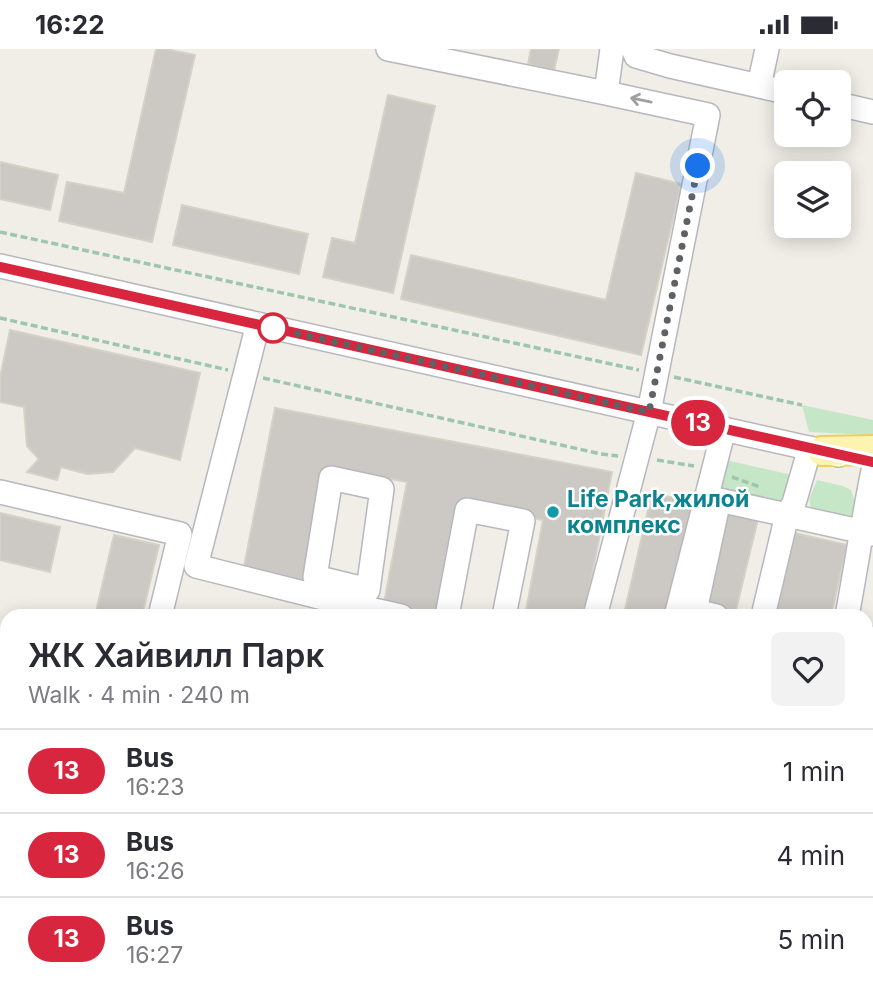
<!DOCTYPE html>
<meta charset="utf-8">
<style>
body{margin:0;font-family:Inter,sans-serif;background:#f2f2f3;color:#2b2b33;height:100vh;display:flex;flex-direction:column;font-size:26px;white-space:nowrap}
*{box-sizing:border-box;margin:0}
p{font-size:23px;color:#7c7c81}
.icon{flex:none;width:38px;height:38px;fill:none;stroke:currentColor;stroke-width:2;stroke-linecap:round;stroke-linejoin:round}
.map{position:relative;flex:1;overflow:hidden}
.drawer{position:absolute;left:0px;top:560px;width:873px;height:385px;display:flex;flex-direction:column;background:#fff;border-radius:21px 21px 0 0;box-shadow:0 4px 18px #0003}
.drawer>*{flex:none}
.badge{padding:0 14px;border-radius:23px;font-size:24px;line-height:46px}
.tools{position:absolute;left:774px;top:21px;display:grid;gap:14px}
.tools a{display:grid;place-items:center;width:77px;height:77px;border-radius:10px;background:#fff;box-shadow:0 4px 18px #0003;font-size:35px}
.you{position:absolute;width:35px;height:35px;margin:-18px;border:5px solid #fff;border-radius:50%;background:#1a73e8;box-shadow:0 0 0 10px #1a73e833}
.map>.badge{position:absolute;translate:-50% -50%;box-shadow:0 0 0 4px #fff}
.round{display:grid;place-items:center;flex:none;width:74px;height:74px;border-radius:10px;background:#f2f2f3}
.head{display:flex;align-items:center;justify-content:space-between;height:119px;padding:0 28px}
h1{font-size:33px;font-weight:600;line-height:52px}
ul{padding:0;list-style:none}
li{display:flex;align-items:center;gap:21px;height:84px;padding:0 28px;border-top:2px solid #e1e1e2}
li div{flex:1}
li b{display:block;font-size:26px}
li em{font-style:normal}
li .badge{min-width:77px;font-weight:700;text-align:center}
.status{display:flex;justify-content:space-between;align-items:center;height:49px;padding:0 35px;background:#fff;direction:ltr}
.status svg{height:19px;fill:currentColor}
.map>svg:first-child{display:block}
</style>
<div class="status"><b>16:22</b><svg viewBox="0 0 49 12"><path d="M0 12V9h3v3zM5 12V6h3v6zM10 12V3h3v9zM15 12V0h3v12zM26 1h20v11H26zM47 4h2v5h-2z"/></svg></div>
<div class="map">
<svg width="873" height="945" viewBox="0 0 873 945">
<rect width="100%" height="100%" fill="#f0eee7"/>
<path fill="#c5e6c7" d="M802,356l71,15v15l-64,-3z
M726,411l66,15 -10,28 -70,-14z
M817,431l26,6 8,4 5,16 -2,12 -43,-11 -2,-7z
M866,772l7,2v171h-155l2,-7h146z"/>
<path fill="#ccc8c4" stroke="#d4d1c5" stroke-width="2" d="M156,0h10l29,6 -43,187 -93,-21 8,-39 57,11z
M531,0h28l-5,21 -26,-6z
M388,46l47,11 -42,187 -70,-16 9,-39 23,5z
M0,113l58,13 -8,35 -50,-11z
M636,124l45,11 -40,171 -240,-56 10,-44 195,45z
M182,156l126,29 -9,40 -126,-29z
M10,281l190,43 -20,87 -45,-12 -22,24 -26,2 -26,-7 -4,13 -30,-8 12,-13 -12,-13 -3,-39 -24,-5v-24z
M275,359l337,64 -28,144h-59l18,-96 -81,-16 -21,112h-15l-43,-8 24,-126 -80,-15 -22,116 -62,-11z
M652,444l45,10 -27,113h-38l-8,-2z
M722,462l36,8 -23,95 -35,-9z
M0,464l60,14 -10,45 -50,-12z
M786,482l61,14 -16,71h-39l-24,-5z
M114,486l45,10 -17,71h-47z
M19,938h47l-2,7h-47z
M109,938h147l-1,7h-148z
M339,938h338v7h-340z"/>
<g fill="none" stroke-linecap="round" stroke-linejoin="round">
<defs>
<path id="minor" d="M388,0l218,44
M633,0l3,7 34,10 116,26
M759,37l8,-37
M838,55l35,8
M0,217l839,189
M258,275l-62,242 151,38 54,12
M0,443l180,42 -20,82
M347,555l21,-14 14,-101 -51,-11 -16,99 53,13
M447,567l20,-106 56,11 -19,95
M595,567l54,-204 59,-297 -102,-22 6,-44
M676,567l48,-187
M716,567l-21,-5 24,-111 154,34
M763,567l24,-101 7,-12 16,-55
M847,567c9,-48 16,-97 26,-145
M866,588l7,2
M866,762l7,2
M0,779l7,2
M67,945l2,-7
M305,945l1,-7
M705,945l2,-7"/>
<path id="major" d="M822,402l51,-1"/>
</defs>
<use href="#minor" stroke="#b7b8bd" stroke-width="26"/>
<use href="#major" stroke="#ecce63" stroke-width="32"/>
<path stroke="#9ec6ac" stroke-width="3.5" stroke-dasharray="7 3.5" stroke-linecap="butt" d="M0,183l639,138
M0,269l228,52
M674,328l128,28
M263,329l338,76 17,2
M657,411l37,6
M732,428l28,10
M748,945v-7
M817,945l1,-7"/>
<use href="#minor" stroke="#fff" stroke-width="23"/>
<use href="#major" stroke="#fcf4b0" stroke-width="28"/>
</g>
<defs><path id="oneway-shaft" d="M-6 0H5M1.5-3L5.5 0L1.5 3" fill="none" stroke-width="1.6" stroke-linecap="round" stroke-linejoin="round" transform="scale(1.75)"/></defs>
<use stroke="#9ea0a3" href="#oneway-shaft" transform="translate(641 51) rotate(-168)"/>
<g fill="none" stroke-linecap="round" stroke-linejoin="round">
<defs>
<path id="line" d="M0,218l873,195"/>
</defs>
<use href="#line" stroke="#fff" stroke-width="16"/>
<use href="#line" stroke="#d7263d" stroke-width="10"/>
<path stroke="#5e6166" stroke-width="7" stroke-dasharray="0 12.6" d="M273,279l376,84 49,-246"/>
</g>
<circle fill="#fff" stroke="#d7263d" stroke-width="3.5" cx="273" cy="279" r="14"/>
<circle fill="#0f9aa8" stroke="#fff" stroke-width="2.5" cx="553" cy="463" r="7"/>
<g text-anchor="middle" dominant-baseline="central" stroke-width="5" stroke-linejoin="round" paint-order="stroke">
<g font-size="23" font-weight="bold" fill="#0d838f" stroke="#fff" text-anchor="start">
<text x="567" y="450">Life Park,жилой<tspan x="567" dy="26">комплекс</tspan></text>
</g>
</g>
</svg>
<div class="tools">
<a><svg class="icon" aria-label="locate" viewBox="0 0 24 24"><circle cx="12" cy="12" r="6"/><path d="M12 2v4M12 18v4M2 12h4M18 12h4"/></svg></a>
<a><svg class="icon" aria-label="layers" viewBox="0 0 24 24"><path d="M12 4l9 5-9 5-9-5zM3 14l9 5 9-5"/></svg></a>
</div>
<div class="you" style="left:698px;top:117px"></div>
<b class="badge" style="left:698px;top:374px;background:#d7263d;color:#fff">13</b>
<section class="drawer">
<div class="head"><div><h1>ЖК Хайвилл Парк</h1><p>Walk · 4 min · 240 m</p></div><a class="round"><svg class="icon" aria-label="heart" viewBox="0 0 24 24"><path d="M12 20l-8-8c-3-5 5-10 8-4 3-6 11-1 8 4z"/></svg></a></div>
<ul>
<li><span class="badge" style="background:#d7263d;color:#fff">13</span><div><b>Bus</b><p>16:23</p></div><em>1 min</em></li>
<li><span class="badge" style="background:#d7263d;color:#fff">13</span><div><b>Bus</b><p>16:26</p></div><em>4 min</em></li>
<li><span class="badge" style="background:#d7263d;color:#fff">13</span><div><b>Bus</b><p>16:27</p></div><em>5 min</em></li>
</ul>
</section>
</div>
